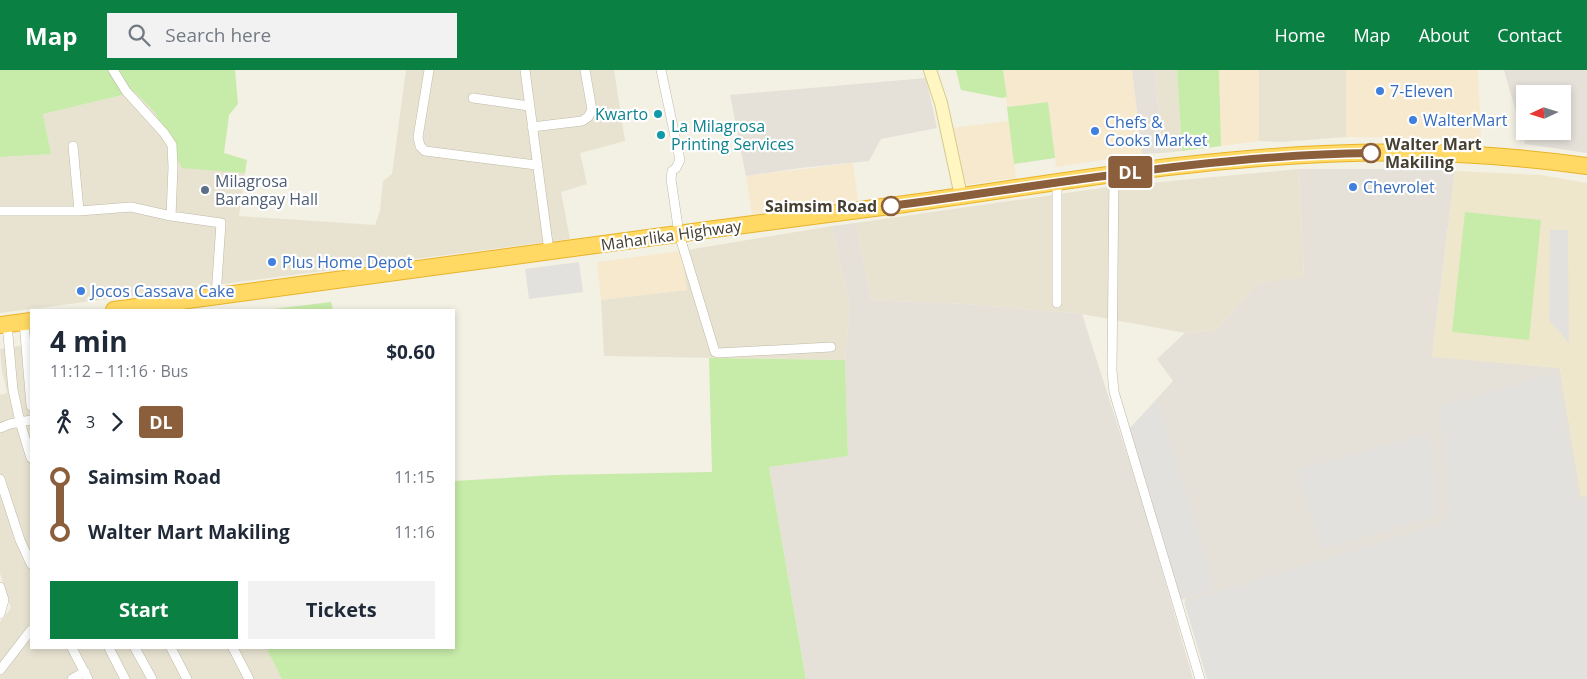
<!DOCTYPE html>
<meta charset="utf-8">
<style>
body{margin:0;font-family:"Open Sans",sans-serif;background:#f2f2f3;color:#1f2937;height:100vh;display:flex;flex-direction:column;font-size:19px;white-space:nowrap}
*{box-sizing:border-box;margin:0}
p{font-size:16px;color:#747a83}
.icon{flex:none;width:28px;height:28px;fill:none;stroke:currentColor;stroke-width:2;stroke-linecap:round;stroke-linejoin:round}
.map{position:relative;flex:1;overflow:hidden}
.sheet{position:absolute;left:30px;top:239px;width:425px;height:340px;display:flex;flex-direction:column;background:#fff;border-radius:0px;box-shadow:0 2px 8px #0003}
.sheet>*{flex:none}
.badge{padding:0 10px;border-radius:4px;font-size:18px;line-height:32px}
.needle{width:32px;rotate:266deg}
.buttons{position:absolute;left:1516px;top:15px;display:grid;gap:10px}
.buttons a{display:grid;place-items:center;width:55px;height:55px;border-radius:0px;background:#fff;box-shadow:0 2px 8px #0003;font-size:25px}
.map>.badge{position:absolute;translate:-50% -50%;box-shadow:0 0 0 2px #fff}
.legs{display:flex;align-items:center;gap:8px;height:55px;padding:0 20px;font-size:16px}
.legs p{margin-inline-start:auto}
.headline{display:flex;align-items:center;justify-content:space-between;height:85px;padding:0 20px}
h1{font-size:28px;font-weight:700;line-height:38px}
.button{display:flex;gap:10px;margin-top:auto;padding:10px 20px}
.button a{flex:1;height:58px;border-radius:0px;background:#0b8043;color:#fff;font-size:20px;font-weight:700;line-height:58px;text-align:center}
.button a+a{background:#f2f2f3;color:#1f2937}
ul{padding:0 20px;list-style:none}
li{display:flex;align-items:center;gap:18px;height:55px;font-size:19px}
li i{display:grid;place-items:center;width:8px;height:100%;margin:0 6px;background:currentColor}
li i::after{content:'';width:12px;height:12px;margin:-6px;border:4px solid;border-radius:50%;background:#fff}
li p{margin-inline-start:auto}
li:first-child i{background:linear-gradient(#0000 50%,currentColor 0)}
li:last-child i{background:linear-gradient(currentColor 50%,#0000 0)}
header{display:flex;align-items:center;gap:30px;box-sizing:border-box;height:70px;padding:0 25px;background:#0b8043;color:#fff}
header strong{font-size:24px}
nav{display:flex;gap:28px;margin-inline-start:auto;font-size:18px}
.search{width:350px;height:45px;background:#f2f2f3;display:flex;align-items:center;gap:12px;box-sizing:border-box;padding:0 18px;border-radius:0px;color:#747a83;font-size:19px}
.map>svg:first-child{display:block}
</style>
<header>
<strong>Map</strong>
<div class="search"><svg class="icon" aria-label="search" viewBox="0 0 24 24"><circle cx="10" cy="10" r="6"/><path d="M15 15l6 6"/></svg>Search here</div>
<nav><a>Home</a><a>Map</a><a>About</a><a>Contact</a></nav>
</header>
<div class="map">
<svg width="1587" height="609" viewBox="0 0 1587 609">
<rect width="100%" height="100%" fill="#f3f0e4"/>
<path fill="#e8e3d1" d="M406,0h208l11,71 -45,12 7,31 -26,8 9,47 -570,74v-156l51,-3 -8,-40 92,-22 20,21 27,54 63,6 -6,43 136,9 5,-14 3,-30 9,-7z
M1155,0h22l5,81 -20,2z
M1259,0h87v67l-65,5 -22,-1z
M1299,99l5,109 -46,5 -43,48 -30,2 -103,-19 -116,-10 -95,-4 -15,-77 252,-36z
M832,156l18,79 -5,55 -241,-4 -3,-56 85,-10 -5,-39z
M31,274v304h235l16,31h-282v-57l11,-14 -11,-35v-178l7,-2 -5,-22 -2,-22z"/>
<path fill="#f7e9cd" d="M1003,0h129l10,84 -86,13 -8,-65 -41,5z
M1219,0h40v71l-38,5z
M1346,0h132l3,69 -135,-2z
M1009,51l7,57 -51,7 -15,-57z
M853,93l5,37 -106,14 -6,-38z
M681,181l6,39 -86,10 -4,-38z"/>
<path fill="#e5e1d9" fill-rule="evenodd" d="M1132,0h23l7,83 -20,1z
M1504,0h83v83l-62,-9zM1525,24h37v37h-37z
M926,8l11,50 -56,11 -12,22 -69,7 -54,8 -16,-81z
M1299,99h129l27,2 -23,185 128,12 21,128h6v183h-379l-74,-255 39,-43 -16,-22 28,-26 30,-2 43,-48 46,-6z
M856,153l15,77 95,4 116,10 63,197 48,168h-388l1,-1 -37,-211 79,-11 -3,-96 5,-55 -18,-79z"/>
<path fill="#eee7cc" d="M1455,101l86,4 46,8v313h-6l-21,-128 -128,-11z"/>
<path fill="#c7eba9" d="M0,0h235l3,34 -9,11 -5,38 23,7 -2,13 -63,-5 -27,-55 -20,-21 -92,22 8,40 -51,3z
M956,0h47l4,27 -5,1 -41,-8z
M1177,0h42l2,76 -39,5z
M1048,32l7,56 -41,6 -7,-57z
M1465,142l76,8 -12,120 -77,-8z
M331,232l2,8h-68z
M709,288l136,2 3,96 -79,11 37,212h-524l-16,-31h188v-167l101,-6 157,-3z"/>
<path fill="#e3e1dd" d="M1550,160h18l1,113 -20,-23z
M579,192l4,30 -54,7 -4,-30z
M1552,304l4,1 21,122 3,3 7,-1v180h-380l-23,-77 258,-78 8,-11v-5l-11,-101z
M1157,329l58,190 -34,11 -53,-170z
M1427,364l3,9 7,50 -2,23 -113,33 -25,-79z"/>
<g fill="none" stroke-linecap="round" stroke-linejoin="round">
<defs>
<path id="street" d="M113,0l13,21 38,42 8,12 1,22 -2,49
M429,0l-11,67 2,9 5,5 111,14
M525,0l24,181
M661,0l19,90 -4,8 -4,3 -1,8 8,55 36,118 3,1 113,-6
M473,28l56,8
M532,57l50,-6 6,-4 4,-7 -7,-40
M73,76l6,65
M1114,104l-2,197 2,21 86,287
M1057,113v120
M0,141h79l52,-4 40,9 50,7 -5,73
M24,252l7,84
M7,254l6,66 7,32 11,36
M0,358l10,-4 21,-4
M0,409l20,61 11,24
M0,517l4,13 -4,14
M72,578l16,31
M109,578l16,31
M135,578l17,31
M171,578l16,31
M233,578l16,31
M0,600l31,-40
M72,609l13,-7"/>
<path id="secondary" d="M930,0l11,33 20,93"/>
<path id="highway" d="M114,240c263,-35 527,-72 791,-106 118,-16 236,-37 355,-46 108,-9 219,-7 327,8
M0,255l31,-4"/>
</defs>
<use href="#street" stroke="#bfb9a6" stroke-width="10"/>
<use href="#secondary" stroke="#d6ca90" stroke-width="14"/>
<use href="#highway" stroke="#e8b328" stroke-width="18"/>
<use href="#street" stroke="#fff" stroke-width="9"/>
<use href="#secondary" stroke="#fff6c2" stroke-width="12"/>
<use href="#highway" stroke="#ffd963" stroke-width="16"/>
</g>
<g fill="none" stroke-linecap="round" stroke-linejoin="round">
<defs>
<path id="line-1" d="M891,136c160,-21 319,-51 480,-53"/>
</defs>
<use href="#line-1" stroke="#fff" stroke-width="11"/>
<use href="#line-1" stroke="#8b5e3c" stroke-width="8"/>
</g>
<g fill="#3f7fe0" stroke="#fff" stroke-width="2">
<circle cx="1380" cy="21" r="5"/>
<circle cx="1413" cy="50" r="5"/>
<circle cx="1095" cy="61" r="5"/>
<circle cx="1353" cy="117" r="5"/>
<circle cx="272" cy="192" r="5"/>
<circle cx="81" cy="221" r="5"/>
</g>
<g fill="#0f9aa8" stroke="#fff" stroke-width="2">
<circle cx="658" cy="44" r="5"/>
<circle cx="661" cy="65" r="5"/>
</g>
<g fill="#fff" stroke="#8b5e3c" stroke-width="2.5">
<circle cx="1371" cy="83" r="9"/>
<circle cx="891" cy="136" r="9"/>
</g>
<circle fill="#5c6f8a" stroke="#fff" stroke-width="2" cx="205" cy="120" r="5"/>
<g text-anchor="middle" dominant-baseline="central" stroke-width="4.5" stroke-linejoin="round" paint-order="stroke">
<g font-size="16" fill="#366cbe" stroke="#fff" text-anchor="start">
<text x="1390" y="21">7-Eleven</text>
<text x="1423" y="50">WalterMart</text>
<text x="1105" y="52">Chefs &amp;<tspan x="1105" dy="18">Cooks Market</tspan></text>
<text x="1363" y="117">Chevrolet</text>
<text x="282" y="192">Plus Home Depot</text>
<text x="91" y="221">Jocos Cassava Cake</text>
</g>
<g font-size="16" fill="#0d838f" stroke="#fff" text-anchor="end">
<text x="648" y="44">Kwarto</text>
<text x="671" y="56" text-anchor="start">La Milagrosa<tspan x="671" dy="18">Printing Services</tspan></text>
</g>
<g font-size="16" font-weight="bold" fill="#464033" stroke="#fff" text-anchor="start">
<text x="1385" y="74">Walter Mart<tspan x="1385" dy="18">Makiling</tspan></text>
<text x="877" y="136" text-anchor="end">Saimsim Road</text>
</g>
<g font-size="16" fill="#4e5e75" stroke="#fff" text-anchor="start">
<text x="215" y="111">Milagrosa<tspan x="215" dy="18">Barangay Hall</tspan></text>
</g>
<g font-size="16" fill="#464033" stroke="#fff">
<text transform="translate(671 165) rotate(-8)">Maharlika Highway</text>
</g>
</g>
</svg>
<div class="buttons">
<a><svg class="needle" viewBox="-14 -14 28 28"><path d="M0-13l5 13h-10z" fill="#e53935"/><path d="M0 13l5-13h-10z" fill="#747a83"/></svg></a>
</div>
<b class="badge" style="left:1130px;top:102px;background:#8b5e3c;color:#fff">DL</b>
<section class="sheet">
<div class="headline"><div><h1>4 min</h1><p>11:12 – 11:16 · Bus</p></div><b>$0.60</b></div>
<div class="legs"><svg class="icon" aria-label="walk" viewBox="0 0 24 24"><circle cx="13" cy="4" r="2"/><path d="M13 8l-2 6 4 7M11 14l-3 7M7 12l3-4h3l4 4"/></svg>3<svg class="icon" aria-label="forward" viewBox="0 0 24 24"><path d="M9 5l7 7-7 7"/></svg><b class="badge" style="background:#8b5e3c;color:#fff">DL</b></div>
<ul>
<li><i style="color:#8b5e3c"></i><b>Saimsim Road</b><p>11:15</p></li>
<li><i style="color:#8b5e3c"></i><b>Walter Mart Makiling</b><p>11:16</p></li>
</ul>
<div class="button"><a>Start</a><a>Tickets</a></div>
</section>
</div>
